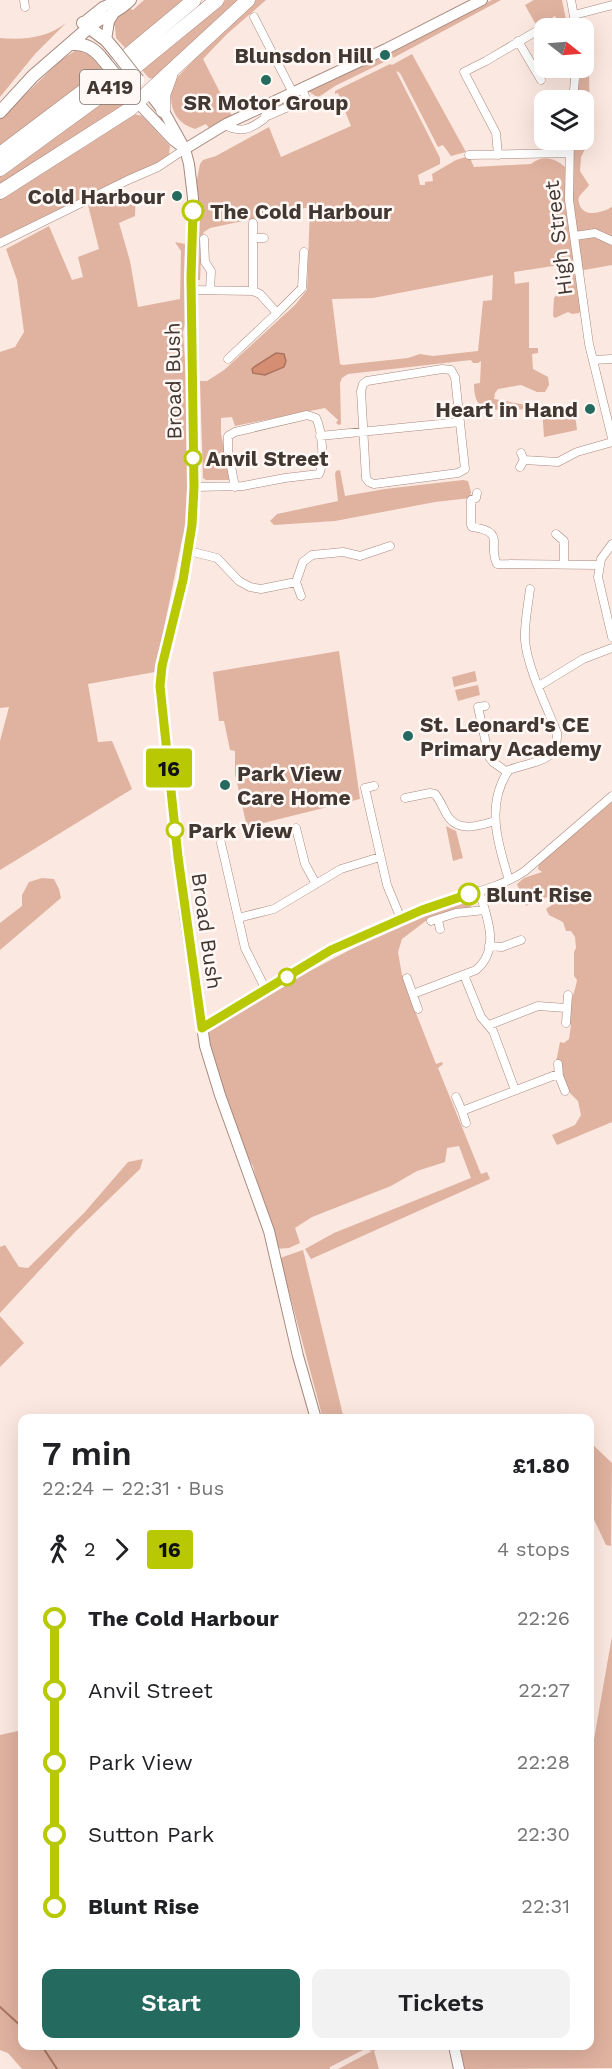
<!DOCTYPE html>
<meta charset="utf-8">
<style>
body{margin:0;font-family:"Work Sans",sans-serif;background:#f2f2f2;color:#202124;height:100vh;display:flex;flex-direction:column;font-size:22px;white-space:nowrap}
*{box-sizing:border-box;margin:0}
p{font-size:20px;color:#757577}
.icon{flex:none;width:33px;height:33px;fill:none;stroke:currentColor;stroke-width:2;stroke-linecap:round;stroke-linejoin:round}
.map{position:relative;flex:1;overflow:hidden}
.drawer{position:absolute;left:18px;top:1414px;width:576px;height:636px;display:flex;flex-direction:column;background:#fff;border-radius:12px;box-shadow:0 6px 24px #0002}
.drawer>*{flex:none}
.badge{padding:0 12px;border-radius:4px;font-size:21px;line-height:39px}
.needle{width:39px;rotate:107deg}
.tools{position:absolute;left:534px;top:18px;display:grid;gap:12px}
.tools a{display:grid;place-items:center;width:60px;height:60px;border-radius:12px;background:#fff;box-shadow:0 6px 24px #0002;font-size:30px}
.map>.badge{position:absolute;translate:-50% -50%;box-shadow:0 0 0 3px #fff}
.legs{display:flex;align-items:center;gap:9px;height:66px;padding:0 24px;font-size:20px}
.legs p{margin-inline-start:auto}
.headline{display:flex;align-items:center;justify-content:space-between;height:102px;padding:0 24px}
h1{font-size:33px;font-weight:600;line-height:45px}
.cta{display:flex;gap:12px;margin-top:auto;padding:12px 24px}
.cta a{flex:1;height:69px;border-radius:12px;background:#256a5e;color:#fff;font-size:24px;font-weight:600;line-height:69px;text-align:center}
.cta a+a{background:#f2f2f2;color:#202124}
ul{padding:0 24px;list-style:none}
li{display:flex;align-items:center;gap:21px;height:72px;font-size:22px}
li i{display:grid;place-items:center;width:9px;height:100%;margin:0 8px;background:currentColor}
li i::after{content:'';width:15px;height:15px;margin:-8px;border:4px solid;border-radius:50%;background:#fff}
li p{margin-inline-start:auto}
li:first-child i{background:linear-gradient(#0000 50%,currentColor 0)}
li:last-child i{background:linear-gradient(currentColor 50%,#0000 0)}
.map>svg:first-child{display:block}
</style>
<div class="map">
<svg width="612" height="2069" viewBox="0 0 612 2069">
<rect width="100%" height="100%" fill="#fbe8e0"/>
<path fill="#e0b2a0" fill-rule="evenodd" d="M144,0h43l-60,50 -11,-12 -1,-12h-4l3,-7 14,-11 5,2z
M226,0h15l-86,79 -6,-1 -7,-8z
M256,0h10l-39,34 -24,25 29,57 -23,12 -3,-4 -11,5c-17,-5 -25,-18 -24,-35l-4,-2 4,-8 34,-36z
M492,0h9l-108,58 -2,-6z
M534,0h28l4,20 -8,1 -3,-5 -17,9 -3,-2 -10,-18z
M66,23l-31,31 -35,43v-59c24,2 47,0 66,-15z
M75,51c14,1 18,7 26,18l-101,79v-29l61,-59z
M412,54l54,98 -15,4 -8,-11 -5,2 -38,-74 -4,-2 44,87v6l-22,11 2,10h5v-3l8,-1 -1,-7 24,-14 13,-4 5,11 57,-3c11,-10 25,-6 34,3l4,-1 4,-8 2,-18h9v-40h-7c0,-9 0,-20 7,-26l5,1 1,37 3,15v11l-6,7 -6,12 -1,14 9,14c-2,4 -8,8 -10,12 -1,3 0,6 1,9 6,12 23,6 32,1v58l-28,5 -5,3 2,37 -2,3 -7,1 -4,-2 -13,6 -2,-2 1,-18 12,-15 -1,-9 -5,-9 -46,7 1,12 14,-2v66h9v5l-6,1 1,15 15,8 1,8 -4,7h-8l-16,-7 -23,4 -3,4 -1,6 32,6v4c-12,1 -33,3 -44,-3 -7,-3 -8,-15 -8,-22l6,-1 1,-22 -3,2h-5l-2,-3 -123,14 -6,4 -2,5 1,41 -2,1 -3,-2 2,-3 -13,-12 -90,18 -3,-9 -11,1v16l9,43 -1,3h-23l-3,-2 -3,-97h7l17,-11 71,-65 12,-15 3,-83 -100,21 -6,4 -2,5 -2,43h-4l1,-50 4,-15 -4,-13v-23l3,-15 3,-4 13,-4 53,-29 12,30 70,-31 -13,-33 -3,1v-3l55,-27 2,1zM493,275l-1,25 -9,1 -5,50 -45,5 -13,-2 -12,4 -65,7 -3,-1 -8,-65 41,-1z
M383,56l5,4 -53,26 -15,10 -3,1 -9,-6z
M119,89l10,11 -1,4 -128,82v-11z
M134,114l8,2 28,30 -1,9 -6,6 -163,77v-40l86,-52z
M136,192l-1,24 -16,7 11,38 8,46 42,-8 1,-48 -6,-9 10,2 2,6v67l-4,15 5,74 -1,118 -1,11h-3l-28,137 -67,12 10,58 14,-1 20,48 -132,81v-129l9,-34 -9,1v-356l15,-5 9,-15 -7,-52 -11,-31 43,-23 23,54 11,-3 -5,-20 21,-8 -11,-44z
M569,406l1,9h5l2,15 -33,7 -2,-29z
M340,470l5,26 40,-7 78,-9 5,1 3,11 -1,6 -35,4 -100,19 -61,4 -4,-4 7,-7 61,-13 -3,-27 1,-3z
M339,651l21,148 -113,28 -12,-53v-23l-5,-1 -6,-29h-5l-6,-49z
M475,671l2,10 -23,6 -2,-10z
M478,685l2,10 -22,6 -3,-11z
M612,802v320l-55,23 -5,-10 23,-10 6,-10 -3,-14 -11,-11 -6,-19 1,-8 -6,-1 4,-20 4,1 5,-4 2,-13c-7,-16 4,-31 6,-46l-3,-4v-24l2,-4 -1,-11 -4,-6h-5l-3,-9 -14,-7 -3,-6 6,-4 -5,-8 -6,3 -2,-1 -13,7 -9,-22 7,-6 18,-6 -4,-3 1,-6z
M446,826l10,5 7,27 -10,3z
M42,878l12,1 5,10 2,9 -61,52v-27l22,-17v-11l7,-13z
M470,901l1,5 -2,3 -32,6 -10,5 -25,19 -4,13 4,23 4,3 8,30 22,56 6,-2 1,2 -5,4 43,106 6,-2 3,7 -179,80 -6,-10 29,-16 137,-55 -12,-32 -12,2 -2,14 -28,9 -26,15 -79,31 -17,11 5,15 -11,5 -15,1 -21,-83 -20,-34 -25,-94 1,-8 8,-7 53,-31 112,-59 52,-23 16,-6z
M143,1159l-3,10 -65,63 -75,81v-66l5,-2 14,22 9,1 56,-55 44,-51z
M303,1250l41,169h-21l-43,-161z
M0,1316l24,27 -24,24z
M590,1442l22,21 -1,83 -5,-1 -16,-34z
M612,1636v432l-147,1 -5,-23h130v-291l3,-10z
M22,1730v316h362l-10,5 5,18h-41l34,-18 -7,-2 -35,18v2h-308l-14,-16 -8,-3v-315z"/>
<path fill="#d68e72" stroke="#aa745f" stroke-width="1.5" d="M276,353l8,1 2,7 -2,6 -19,8 -12,-2 -1,-4 2,-2z"/>
<g fill="none" stroke-linecap="round" stroke-linejoin="round">
<path stroke="#aa745f" stroke-width="2" d="M0,2007l22,20
M42,2046l15,23"/>
<defs>
<path id="street" d="M24,0l1,7
M571,0l5,28
M574,15l38,-10
M254,17l39,76
M518,41l23,39
M573,100l3,-32
M265,117l37,-16 3,-5 -3,-7
M224,125c17,8 25,5 40,-6l3,-8 -1,-6
M570,140l-1,60 20,144 23,94
M469,155l100,-2
M498,155l-2,-22 -32,-61 22,-11 66,-39
M253,223v68
M575,236l20,-3 17,8
M253,238h11
M204,239l1,23 6,9 -1,19
M0,243l128,-63 30,-13 27,-18
M191,290l62,1 7,3 17,19 -49,46
M277,313l25,-25 2,-36
M593,360l19,-1
M442,369l9,1 4,7 10,92 -7,4 -84,11 -5,-2 -3,-4 -5,-87 2,-7 4,-3z
M320,436l140,-14
M524,460l34,2 19,-10 35,-10
M520,467l4,-7 -3,-7
M194,487l49,-1 42,-8 34,-4c6,-11 3,-44 -3,-56l-9,-3 -72,17 -7,4v15l7,36
M477,493l-1,5 -5,2v25l1,2c35,5 15,17 25,37l102,1
M556,534l8,7v23
M612,544l-11,15 -3,18 14,60
M189,551l28,7 22,23 11,6 11,2 35,-7 7,-20 9,-7 31,-3 17,4 30,-10
M296,582l5,14
M539,686l44,-27 29,-11
M485,706l-7,1 11,50 4,5 14,10
M374,786l-9,2 22,97 14,34
M405,798l25,-5 5,1c5,6 8,14 12,21 11,18 31,11 48,6
M296,828l9,36 11,20
M221,843l24,105 21,42
M509,880c-11,-35 -24,-76 0,-110 22,-9 50,-6 48,-37 -10,-26 -30,-66 -32,-93 -1,-16 3,-34 5,-51
M238,918l36,-9 67,-40 39,-12
M438,920l2,9
M431,921l25,-8 29,-3
M489,946l13,1 19,-7
M464,975l17,42 12,14 22,59
M407,978l11,31
M413,994l63,-24c25,-21 11,-53 3,-79
M566,1023l2,-28
M489,1025l49,-19 28,2
M202,1028c53,-32 105,-69 162,-93 25,-11 50,-23 76,-32 28,-9 60,-15 85,-32l87,-75
M558,1064l1,12 6,15
M456,1097l6,14
M466,1123l-4,-12 96,-37"/>
<path id="secondary" d="M83,23l20,-16 16,-7
M86,30c14,-13 33,-16 45,-30
M106,40l3,-19 5,-8
M149,93l17,22 19,34 4,15 4,34 -2,92 3,197 -2,38 -9,55 -21,86 -2,20 25,229 20,131 15,49 49,136 29,125 18,63
M138,103l35,37 12,9
M185,149l41,-25 160,-75 96,-49
M454,2046l5,23"/>
<path id="primary" d="M83,23l23,17 10,12
M71,44c15,-1 24,5 33,17
M0,112l33,-36 53,-46"/>
<path id="highway" d="M163,110v-15l7,-19
M0,154l98,-74 96,-80
M0,169l96,-70 121,-99
M0,192l130,-83 118,-109"/>
</defs>
<use href="#street" stroke="#a7897e" stroke-width="9"/>
<use href="#secondary" stroke="#a7897e" stroke-width="12"/>
<use href="#primary" stroke="#a7897e" stroke-width="14"/>
<use href="#highway" stroke="#a7897e" stroke-width="15"/>
<use href="#street" stroke="#fff" stroke-width="8"/>
<use href="#secondary" stroke="#fff" stroke-width="10"/>
<use href="#primary" stroke="#fff" stroke-width="12"/>
<use href="#highway" stroke="#fff" stroke-width="14"/>
<defs>
<path id="primary-bridge" d="M116,52l22,28
M104,61l24,29"/>
</defs>
<use href="#primary-bridge" stroke="#a7897e" stroke-width="14" stroke-linecap="butt"/>
<use href="#primary-bridge" stroke="#fff" stroke-width="12"/>
</g>
<g fill="none" stroke-linecap="round" stroke-linejoin="round">
<defs>
<path id="line-1" d="M193,211l-2,67 3,209 -2,38 -9,55 -21,86 -2,20 18,171 24,171 129,-78 91,-40 47,-16"/>
</defs>
<use href="#line-1" stroke="#fff" stroke-width="14"/>
<use href="#line-1" stroke="#b8c904" stroke-width="9"/>
</g>
<g fill="#256a5e" stroke="#fff8f5" stroke-width="2">
<circle cx="385" cy="55" r="6"/>
<circle cx="266" cy="80" r="6"/>
<circle cx="177" cy="196" r="6"/>
<circle cx="590" cy="409" r="6"/>
<circle cx="408" cy="736" r="6"/>
<circle cx="225" cy="785" r="6"/>
</g>
<g fill="#fff" stroke="#b8c904" stroke-width="3">
<circle cx="193" cy="211" r="10"/>
<circle cx="193" cy="458" r="8"/>
<circle cx="175" cy="830" r="8"/>
<circle cx="469" cy="894" r="10"/>
<circle cx="287" cy="977" r="8"/>
</g>
<g text-anchor="middle" dominant-baseline="central" stroke-width="5" stroke-linejoin="round" paint-order="stroke">
<rect fill="#fff8f5" stroke="#7b716c" stroke-width="1.5" x="80" y="70" width="60" height="34" rx="4.5"/>
<g font-size="20" font-weight="bold" fill="#433732">
<text x="110" y="87">A419</text>
</g>
<g font-size="21" font-weight="bold" fill="#433732" stroke="#fff8f5" text-anchor="end">
<text x="373" y="55">Blunsdon Hill</text>
<text x="266" y="102" text-anchor="middle">SR Motor Group</text>
<text x="165" y="196">Cold Harbour</text>
<text x="578" y="409">Heart in Hand</text>
<text x="420" y="724" text-anchor="start">St. Leonard's CE<tspan x="420" dy="24">Primary Academy</tspan></text>
<text x="237" y="773" text-anchor="start">Park View<tspan x="237" dy="24">Care Home</tspan></text>
</g>
<g font-size="21" font-weight="bold" fill="#433732" stroke="#fff8f5" text-anchor="start">
<text x="210" y="211">The Cold Harbour</text>
<text x="206" y="458">Anvil Street</text>
<text x="188" y="830">Park View</text>
<text x="486" y="894">Blunt Rise</text>
</g>
<g font-size="21" fill="#433732" stroke="#fff8f5">
<text transform="translate(558 238) rotate(-97)">High Street</text>
<text transform="translate(173 381) rotate(-91)">Broad Bush</text>
<text transform="translate(207 931) rotate(82)">Broad Bush</text>
</g>
</g>
</svg>
<div class="tools">
<a><svg class="needle" viewBox="-14 -14 28 28"><path d="M0-13l5 13h-10z" fill="#e53935"/><path d="M0 13l5-13h-10z" fill="#757577"/></svg></a>
<a><svg class="icon" aria-label="layers" viewBox="0 0 24 24"><path d="M12 4l9 5-9 5-9-5zM3 14l9 5 9-5"/></svg></a>
</div>
<b class="badge" style="left:169px;top:768px;background:#b8c904;color:#111">16</b>
<section class="drawer">
<div class="headline"><div><h1>7 min</h1><p>22:24 – 22:31 · Bus</p></div><b>£1.80</b></div>
<div class="legs"><svg class="icon" aria-label="walk" viewBox="0 0 24 24"><circle cx="13" cy="4" r="2"/><path d="M13 8l-2 6 4 7M11 14l-3 7M7 12l3-4h3l4 4"/></svg>2<svg class="icon" aria-label="forward" viewBox="0 0 24 24"><path d="M9 5l7 7-7 7"/></svg><b class="badge" style="background:#b8c904;color:#111">16</b><p>4 stops</p></div>
<ul>
<li><i style="color:#b8c904"></i><b>The Cold Harbour</b><p>22:26</p></li>
<li><i style="color:#b8c904"></i><span>Anvil Street</span><p>22:27</p></li>
<li><i style="color:#b8c904"></i><span>Park View</span><p>22:28</p></li>
<li><i style="color:#b8c904"></i><span>Sutton Park</span><p>22:30</p></li>
<li><i style="color:#b8c904"></i><b>Blunt Rise</b><p>22:31</p></li>
</ul>
<div class="cta"><a>Start</a><a>Tickets</a></div>
</section>
</div>
